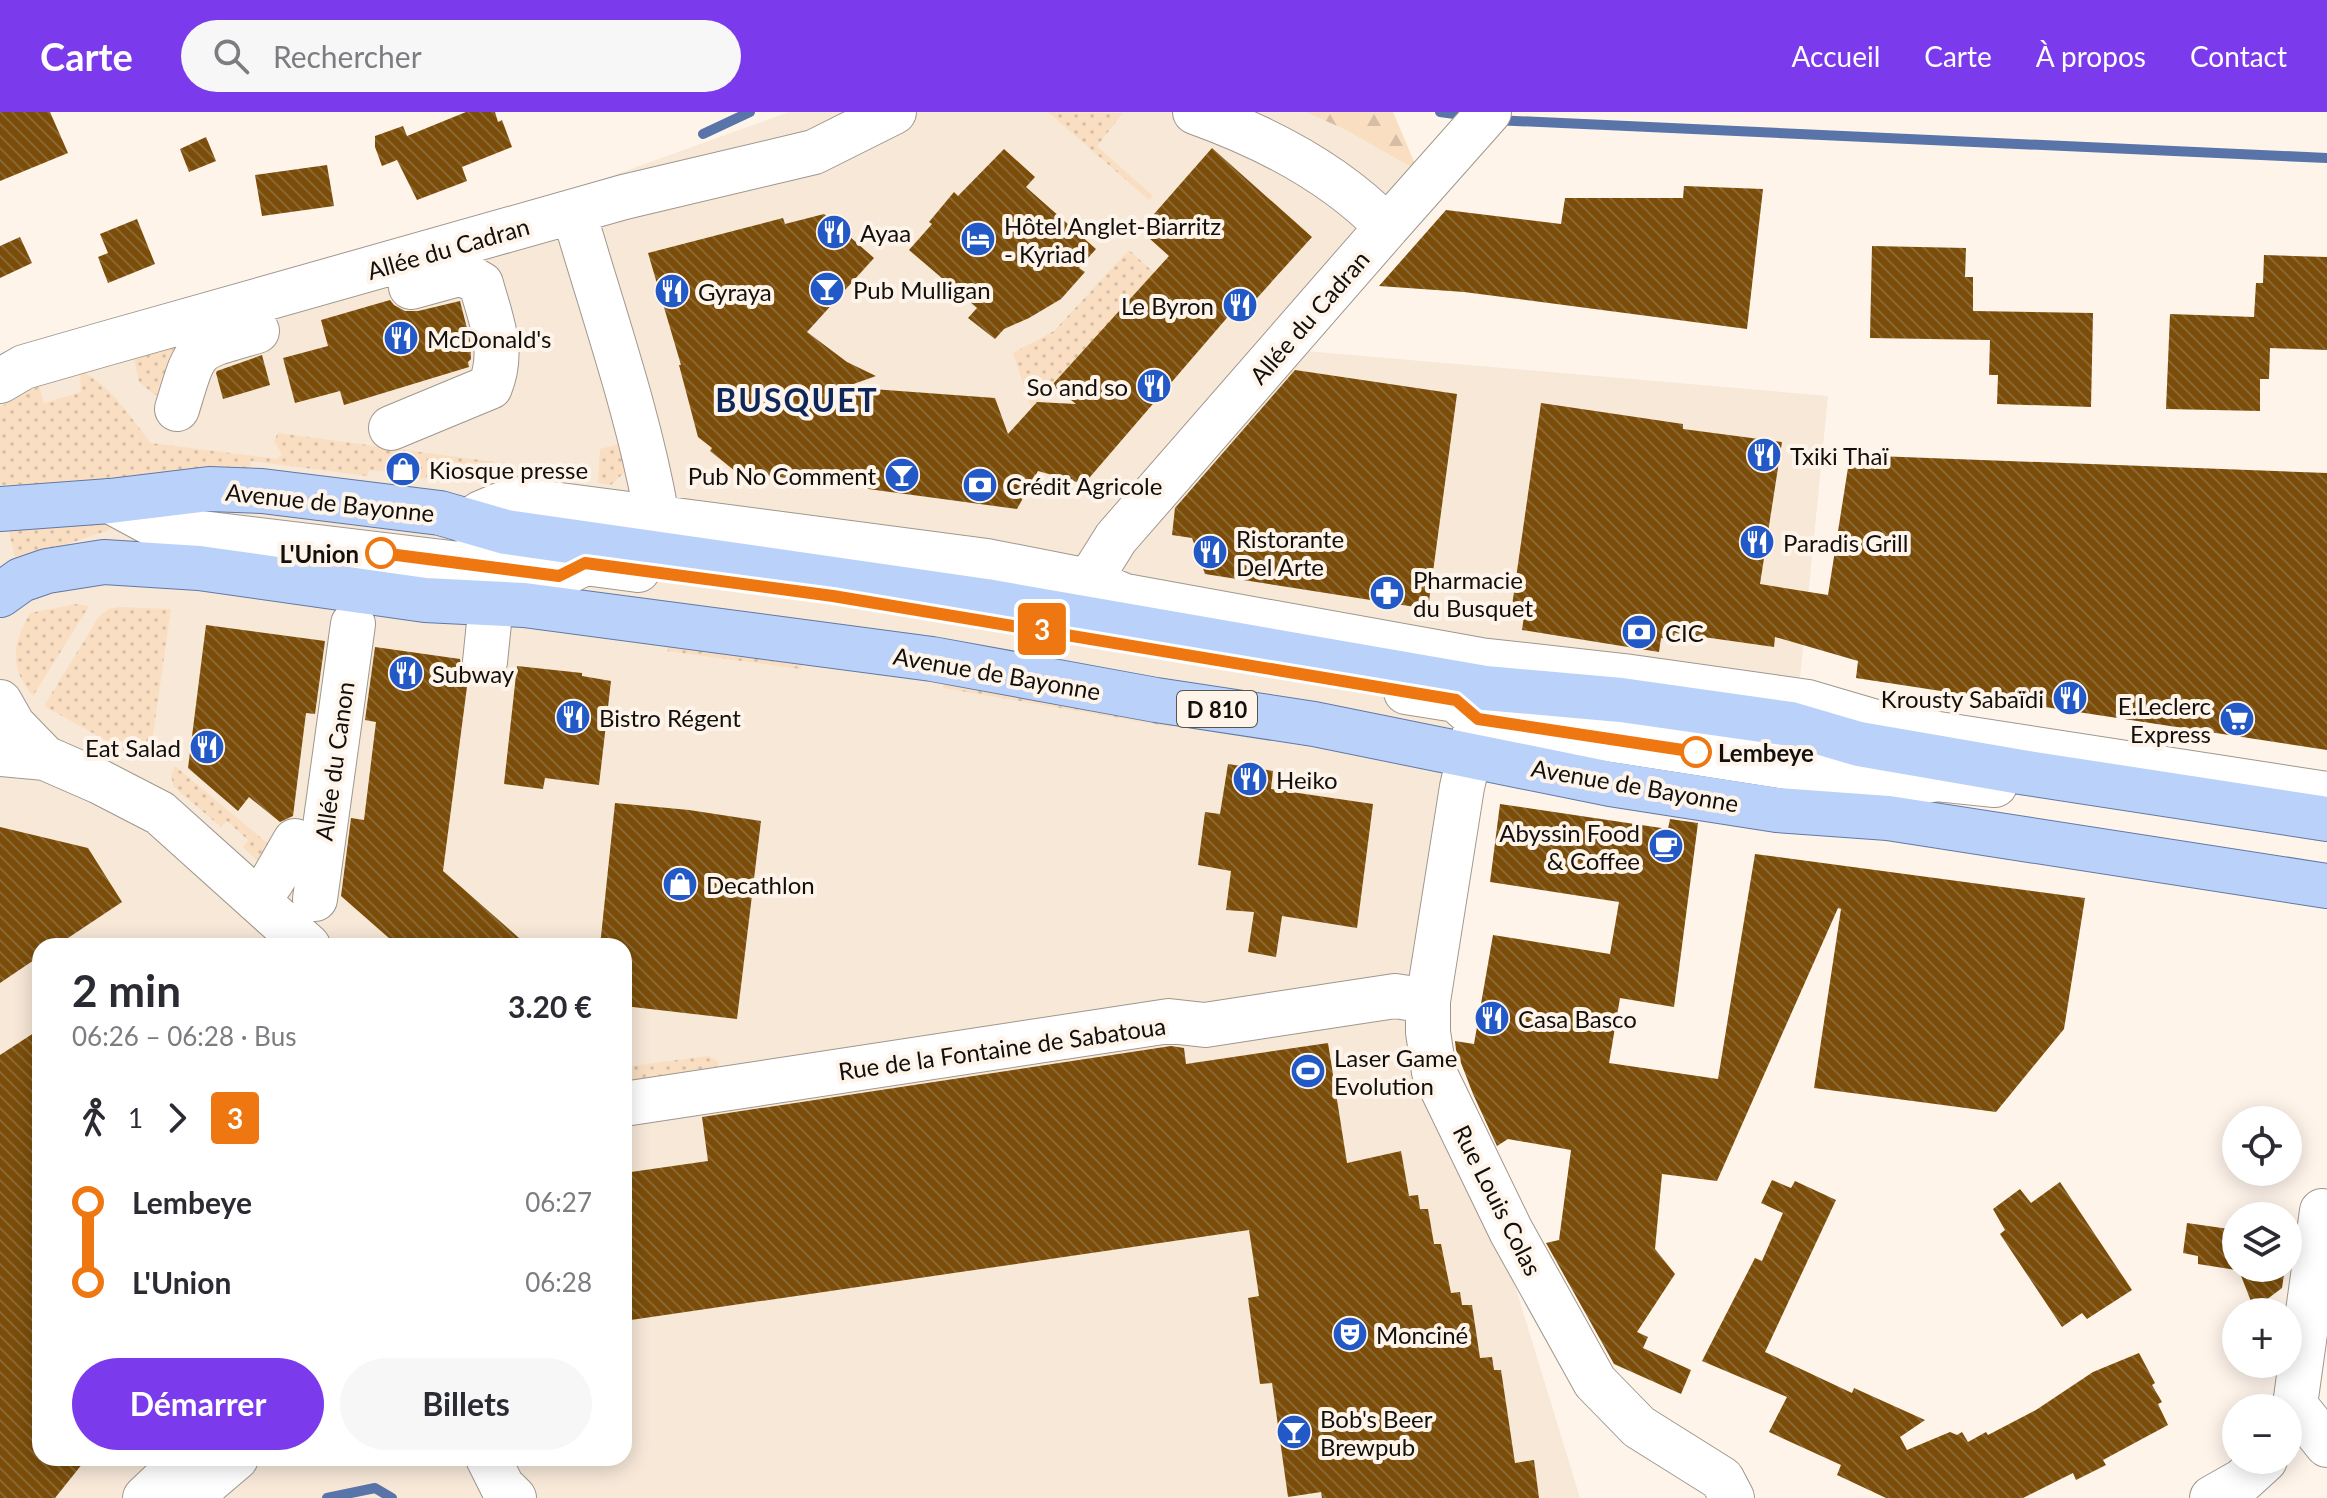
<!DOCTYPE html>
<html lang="fr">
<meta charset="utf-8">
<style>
body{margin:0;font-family:Lato,sans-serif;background:#f7f7f7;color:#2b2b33;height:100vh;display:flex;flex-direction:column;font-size:30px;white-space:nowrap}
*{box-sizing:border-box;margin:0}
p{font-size:26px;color:#7c7c81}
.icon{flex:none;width:44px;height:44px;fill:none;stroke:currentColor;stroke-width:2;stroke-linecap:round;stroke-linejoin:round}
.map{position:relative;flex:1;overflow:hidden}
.drawer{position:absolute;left:32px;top:826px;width:600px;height:528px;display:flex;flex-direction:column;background:#fff;border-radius:24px;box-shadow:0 4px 20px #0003}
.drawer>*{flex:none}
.badge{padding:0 16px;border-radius:6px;font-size:28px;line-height:52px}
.tools{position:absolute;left:2222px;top:994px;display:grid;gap:16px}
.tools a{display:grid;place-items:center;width:80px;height:80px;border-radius:50%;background:#fff;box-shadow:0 4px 20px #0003;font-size:40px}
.map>.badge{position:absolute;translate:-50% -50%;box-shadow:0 0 0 4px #fff}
.legs{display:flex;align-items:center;gap:12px;height:88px;padding:0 40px;font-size:26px}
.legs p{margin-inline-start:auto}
.overview{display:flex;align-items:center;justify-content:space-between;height:136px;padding:0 40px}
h1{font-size:44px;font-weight:700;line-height:60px}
.primary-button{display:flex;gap:16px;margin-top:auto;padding:16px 40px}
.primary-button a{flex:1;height:92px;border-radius:48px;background:#7c3aed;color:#fff;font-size:32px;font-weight:700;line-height:92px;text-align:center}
.primary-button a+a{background:#f7f7f7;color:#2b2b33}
ul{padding:0 40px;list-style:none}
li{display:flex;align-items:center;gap:28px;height:80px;font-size:30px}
li i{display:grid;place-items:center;width:12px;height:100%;margin:0 10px;background:currentColor}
li i::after{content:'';width:20px;height:20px;margin:-10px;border:6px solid;border-radius:50%;background:#fff}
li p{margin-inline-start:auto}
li:first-child i{background:linear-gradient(#0000 50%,currentColor 0)}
li:last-child i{background:linear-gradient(currentColor 50%,#0000 0)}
header{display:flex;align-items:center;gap:48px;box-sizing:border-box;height:112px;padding:0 40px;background:#7c3aed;color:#fff}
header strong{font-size:38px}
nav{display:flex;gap:44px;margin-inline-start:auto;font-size:28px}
.search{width:560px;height:72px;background:#f7f7f7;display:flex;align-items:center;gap:20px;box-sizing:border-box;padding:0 28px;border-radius:44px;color:#7c7c81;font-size:30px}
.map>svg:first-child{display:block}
</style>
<header>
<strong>Carte</strong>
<div class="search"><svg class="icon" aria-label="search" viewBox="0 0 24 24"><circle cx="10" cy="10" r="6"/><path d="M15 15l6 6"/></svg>Rechercher</div>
<nav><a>Accueil</a><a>Carte</a><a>À propos</a><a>Contact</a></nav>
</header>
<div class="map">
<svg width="2327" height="1386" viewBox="0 0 2327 1386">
<defs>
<pattern id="grass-dots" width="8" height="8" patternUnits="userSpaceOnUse" patternTransform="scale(2)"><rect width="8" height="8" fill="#fadec2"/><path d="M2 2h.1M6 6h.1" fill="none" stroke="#d5bda6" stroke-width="1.8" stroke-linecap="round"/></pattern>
<pattern id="forest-firs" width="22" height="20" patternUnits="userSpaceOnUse" patternTransform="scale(2)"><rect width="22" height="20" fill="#fadec2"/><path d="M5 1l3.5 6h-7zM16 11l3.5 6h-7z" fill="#d5bda6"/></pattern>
<pattern id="building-back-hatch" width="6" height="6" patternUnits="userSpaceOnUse" patternTransform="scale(2)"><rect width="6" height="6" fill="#7b4d09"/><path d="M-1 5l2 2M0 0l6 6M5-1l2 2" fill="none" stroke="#8a6834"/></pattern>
</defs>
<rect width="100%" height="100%" fill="#fef4ea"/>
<path fill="#f7e8d8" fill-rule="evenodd" d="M789,0h516l37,16 76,43 -148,177 558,48 -29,291 -302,-45 -69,359 152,497h-1580v-1114l570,-193zM40,834h584v512h-584z"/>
<path fill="url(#grass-dots)" d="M1048,0l75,1 -26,33 56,50 -4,4z
M1129,138l62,56 -43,-26 -109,119 27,80 -12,-3 -41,-123 41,-22z
M197,227l-34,55 -8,1 -16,-13 -5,-24z
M80,259c31,14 50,46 71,72l126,16 5,-4 -8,-14 4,-8 217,29 -36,21 -45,-6 1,-10 -23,-4 -2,9 -21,-2 -1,6 -117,-15 -2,19 -249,5v-78l39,-21 5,17 37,-11z
M623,331l7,24 -19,18 -13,-2 2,-34z
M113,411l-4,7 -53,18 -39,18 -10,-42z
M76,492l13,2 -56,90c-24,-29 -21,-51 -3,-83z
M119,495l52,2 -19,132 11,8 -7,7 -18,2 -94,-52 54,-88 10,-9z
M669,523l135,18 -3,16 -134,-18z
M946,559l228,40 -2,16 -229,-39z
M175,654l98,82 -13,15 -17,-16 5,-7 -21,-19 -6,6 -47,-40 -3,-11z
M708,944l11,6 -1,6 -94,15v-16z"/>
<path fill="url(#forest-firs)" d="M1305,0h88l25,59 -76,-43z"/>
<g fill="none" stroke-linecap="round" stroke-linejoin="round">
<path stroke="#5874a8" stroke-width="10" d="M1440,0l30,4
M1494,8l833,38
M703,22l47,-22
M327,1386l48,-10 17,10"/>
</g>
<path fill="url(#building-back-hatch)" d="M0,0h50l18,41 -68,28z
M466,0h29l3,10 4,-2 10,27 -50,20 5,14 -50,19 -20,-40 -15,6 -7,-19v-11l28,-10 4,10z
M206,25l10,24 -27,11 -9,-23z
M1212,36l100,89 -73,81 -7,-6 -148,172 -46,-13 -21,38 -282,-38 -25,-20 2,-3 -14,-11 -19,-72h2l-33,-112 135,-35 2,6 39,-10 50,44 -67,74 40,30 29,14 -31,11 150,11 13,36 29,-32 39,2 -24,-19 117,-129 -29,-26z
M1004,37l31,28 -9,10 70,62 -17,19 6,4 -24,27 -32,19 -25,11 -9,10 -27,-21 9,-10 -68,-58 23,-26 -3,-2 25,-30 4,4z
M327,53l7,41 -72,10 -7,-41z
M1684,74l79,3 -16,140 -283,-37 -85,-6 67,-76 115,14 4,-26h118z
M137,107l18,45 -47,19 -10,-26 10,-4 -8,-19z
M20,125l12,26 -32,15v-32z
M1872,134l94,2 -1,29h8v34l120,2 -2,94 -94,-3 1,-29h-9l1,-35 -120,-2z
M2264,143l63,2v93l-57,-2 -1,31h-9v32l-94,-2 4,-95 84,3 2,-34h7z
M390,188l4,5 11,6h13l42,-10 10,39 1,19 -3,3 1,5 -125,38 -4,-14 -45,12 -12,-45 45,-12 -7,-26z
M262,243l8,30 -47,14 -7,-26 1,-2z
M1295,258l162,24 -29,215 -223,-35 -13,-36 -20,-3 3,-27z
M1541,291l142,21v5l99,13 -22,142 68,11 22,-140 477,18v277l-471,-72 2,-17 -83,-24 -1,10 -99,-14 -2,7 -12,-2 -2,14 -137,-22 2,-14 -13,-3z
M206,513l119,16 -10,73 -9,-1 -13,103 -13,6 -31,-25 -11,14 -50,-43z
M375,535l85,12 2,13 6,7 -25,192 85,75h-130l-57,-50 10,-78 13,2 12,-98 -11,-2z
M517,554l65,7v3l29,5 -12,104 -54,-7 -2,11 -39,-5z
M1228,652l45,7 -2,18 102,15 -16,124 -75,-12 -6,41 -28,-5 6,-40 -28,-2 5,-39 -33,-6 7,-53 15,2z
M615,691l74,7 72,11 -24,198 -113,-13v-60h-24z
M1500,692l168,25 2,-10 28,4 -24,184 -54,-9 -11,65 109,16 37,-225 330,44 -21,131 -68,83 -182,-24 27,-179 -3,-1 -121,273 -55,-7 -7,75 20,25 -38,58 11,5 -5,11 48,22 -10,24 -67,-30 -68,-121 13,-3 12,-90 -63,-11 -11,7 -24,-52 -17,-44 -1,-9 19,3 19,-109 117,19 9,-52 -129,-20z
M0,715l88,21 34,54 -66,44h-16v10l-40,27z
M40,917v429h47l-32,40h-55v-443z
M1328,931l19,120 54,-12 8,45 9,-1 2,14h8l6,35h7l10,49 9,-1 2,13h10l8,53 12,-1 2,13h7l14,93 19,-3 5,38h-217l-1,-6 -33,5 -16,-114 -12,1 -12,-86 11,-2 -10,-66 -625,91v-148l84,-12 -6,-44 469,-71 13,2 2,16z
M1772,1068l19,8 4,-7 41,19 -71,152 87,41 2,-5 71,32 -25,17 7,13 43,-18 7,3 5,-3 6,10 18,-10 2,3 48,-25 57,-38 46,-19 16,30 -3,2 10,17 -4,2 10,21 -65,35 3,5 -30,15 -3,-7 -50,25h-137l-49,-23 4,-10 -72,-33 18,-35 -85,-36 53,-103 7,3 21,-48 -22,-10z
M2060,1070l72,108 -45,29 -5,-6 -20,14 -62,-93 5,-4 -12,-21 27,-20 11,14z
M2187,1111l49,7v40l-38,-6v-8l-15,-3z
M2238,1156h47l-3,20 -28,21z"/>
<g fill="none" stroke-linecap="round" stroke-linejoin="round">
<defs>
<path id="minor" d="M574,101c29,100 65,201 83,304
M1387,115l102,-115
M0,269l24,-14 80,-23 520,-147 190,-45 80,-40
M177,297c20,-65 14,-59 80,-78
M391,316l99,-41c15,-37 1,-66 -9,-103l-19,-11 -51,14
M110,389l50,27 399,48 26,-13 53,7
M467,410l14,-9 33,-14 473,62 102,20 36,15 355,64 144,16 184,26 85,25 434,67
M1089,469l27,-43 271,-311c-52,-54 -122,-90 -192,-115
M485,550l6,-59
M1406,580l50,8 22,19 424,66 35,-6 58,6
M0,590l13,23 32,33
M1478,607l-16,68 -34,214v31l6,40 77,159 84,151 44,45 83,52 10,19
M0,642l45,4 55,24 60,31 148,133
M315,787l38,-275
M258,788l14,-19 23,-40
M624,992l545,-83 36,4 190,-29 33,5
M2295,1293l32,40
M2288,1310l7,-17 27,-194
M488,1346l14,28 12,12
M145,1386l42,-40
M189,1386l47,-40
M2212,1386l30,-17 23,-21"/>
<path id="major" d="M0,397l110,-8 99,-12 53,2 178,22 66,19 480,69 499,87 136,12 170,24 68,20 162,28 306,47
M0,483l21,-15 26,-9 57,-9 95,6 226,32 99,5 408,54 224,41 158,24 296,60 167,26 111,8 439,68"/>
</defs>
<use href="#minor" stroke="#9f978d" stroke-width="46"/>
<use href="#major" stroke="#6179a4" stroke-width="46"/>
<use href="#minor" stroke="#fff" stroke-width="44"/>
<use href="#major" stroke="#bad1fa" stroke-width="44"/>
</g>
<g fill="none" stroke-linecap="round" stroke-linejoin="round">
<defs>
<path id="line-1" d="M381,441l178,23 26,-13 248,33 623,104 22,19 218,33"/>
</defs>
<use href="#line-1" stroke="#fff" stroke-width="18"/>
<use href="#line-1" stroke="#e71" stroke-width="12"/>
</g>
<defs>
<symbol id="restaurant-disc" viewBox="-11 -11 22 22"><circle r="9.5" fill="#2359c7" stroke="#fef4ea"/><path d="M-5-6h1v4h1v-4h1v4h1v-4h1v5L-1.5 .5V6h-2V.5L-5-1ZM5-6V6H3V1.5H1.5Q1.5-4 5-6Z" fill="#fff"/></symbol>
<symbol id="hotel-disc" viewBox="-11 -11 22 22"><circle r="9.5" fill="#2359c7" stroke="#fef4ea"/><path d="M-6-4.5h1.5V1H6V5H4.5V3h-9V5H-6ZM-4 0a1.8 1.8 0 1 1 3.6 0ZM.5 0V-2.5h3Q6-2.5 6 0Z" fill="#fff"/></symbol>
<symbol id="bar-disc" viewBox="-11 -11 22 22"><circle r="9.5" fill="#2359c7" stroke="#fef4ea"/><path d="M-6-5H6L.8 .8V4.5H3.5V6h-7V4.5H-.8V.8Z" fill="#fff"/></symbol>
<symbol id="shop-disc" viewBox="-11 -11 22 22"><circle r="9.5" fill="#2359c7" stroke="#fef4ea"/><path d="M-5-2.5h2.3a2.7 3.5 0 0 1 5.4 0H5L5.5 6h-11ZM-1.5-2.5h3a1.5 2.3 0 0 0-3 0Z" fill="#fff"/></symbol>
<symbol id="bank-disc" viewBox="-11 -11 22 22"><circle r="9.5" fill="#2359c7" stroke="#fef4ea"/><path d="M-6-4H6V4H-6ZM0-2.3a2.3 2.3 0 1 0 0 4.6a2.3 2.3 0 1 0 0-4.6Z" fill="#fff"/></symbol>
<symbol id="pharmacy-disc" viewBox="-11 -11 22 22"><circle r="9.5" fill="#2359c7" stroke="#fef4ea"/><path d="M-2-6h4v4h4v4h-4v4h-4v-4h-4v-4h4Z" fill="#fff"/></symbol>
<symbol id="supermarket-disc" viewBox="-11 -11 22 22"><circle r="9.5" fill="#2359c7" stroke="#fef4ea"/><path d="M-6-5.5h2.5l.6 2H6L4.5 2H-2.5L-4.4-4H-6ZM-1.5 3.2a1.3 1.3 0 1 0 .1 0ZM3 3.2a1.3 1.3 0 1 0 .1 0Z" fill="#fff"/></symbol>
<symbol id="cafe-disc" viewBox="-11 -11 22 22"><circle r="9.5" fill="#2359c7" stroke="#fef4ea"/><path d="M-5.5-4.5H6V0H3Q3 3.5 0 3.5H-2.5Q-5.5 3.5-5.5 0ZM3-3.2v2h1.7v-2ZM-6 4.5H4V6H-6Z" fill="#fff"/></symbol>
<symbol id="stadium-disc" viewBox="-11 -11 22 22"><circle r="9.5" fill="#2359c7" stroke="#fef4ea"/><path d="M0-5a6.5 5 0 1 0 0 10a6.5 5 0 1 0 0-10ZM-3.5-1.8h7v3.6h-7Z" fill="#fff"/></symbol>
<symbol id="theatre-disc" viewBox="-11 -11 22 22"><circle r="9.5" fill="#2359c7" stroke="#fef4ea"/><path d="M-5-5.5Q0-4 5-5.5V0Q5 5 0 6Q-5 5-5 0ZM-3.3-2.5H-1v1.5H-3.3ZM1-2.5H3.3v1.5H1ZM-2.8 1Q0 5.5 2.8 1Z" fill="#fff"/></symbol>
</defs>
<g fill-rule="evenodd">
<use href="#restaurant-disc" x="814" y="100" width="40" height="40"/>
<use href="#hotel-disc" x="958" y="107" width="40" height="40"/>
<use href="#bar-disc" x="807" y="157" width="40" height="40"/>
<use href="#restaurant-disc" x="652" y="159" width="40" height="40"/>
<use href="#restaurant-disc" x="1220" y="173" width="40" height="40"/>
<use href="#restaurant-disc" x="381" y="206" width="40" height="40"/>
<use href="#restaurant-disc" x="1134" y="254" width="40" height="40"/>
<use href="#restaurant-disc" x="1744" y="323" width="40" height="40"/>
<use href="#shop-disc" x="383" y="337" width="40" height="40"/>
<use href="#bar-disc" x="882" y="343" width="40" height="40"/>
<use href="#bank-disc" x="960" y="353" width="40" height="40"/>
<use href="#restaurant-disc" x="1737" y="410" width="40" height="40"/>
<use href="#restaurant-disc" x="1190" y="420" width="40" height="40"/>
<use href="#pharmacy-disc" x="1367" y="461" width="40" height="40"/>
<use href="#bank-disc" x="1619" y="500" width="40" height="40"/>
<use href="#restaurant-disc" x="386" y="541" width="40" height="40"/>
<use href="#restaurant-disc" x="2050" y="566" width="40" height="40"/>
<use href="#restaurant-disc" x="553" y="585" width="40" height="40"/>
<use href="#supermarket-disc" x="2217" y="587" width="40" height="40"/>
<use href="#restaurant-disc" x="187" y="615" width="40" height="40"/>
<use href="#restaurant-disc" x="1230" y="647" width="40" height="40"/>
<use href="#cafe-disc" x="1646" y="714" width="40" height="40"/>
<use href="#shop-disc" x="660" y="752" width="40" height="40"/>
<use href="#restaurant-disc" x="1472" y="886" width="40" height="40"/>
<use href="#stadium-disc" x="1288" y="939" width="40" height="40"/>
<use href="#theatre-disc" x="1330" y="1202" width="40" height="40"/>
<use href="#bar-disc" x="1274" y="1300" width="40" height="40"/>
</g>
<g fill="#fff" stroke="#e71" stroke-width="4">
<circle cx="381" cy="441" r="14"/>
<circle cx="1696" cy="640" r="14"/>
</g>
<g text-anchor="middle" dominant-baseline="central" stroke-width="8" stroke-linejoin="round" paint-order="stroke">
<rect fill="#fef4ea" stroke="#59544f" stroke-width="2" x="1177" y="579" width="80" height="36" rx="6"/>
<g font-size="22" font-weight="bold" fill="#120f0c">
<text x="1217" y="597">D 810</text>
</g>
<g font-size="24" fill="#120f0c" stroke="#fef4ea" text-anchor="start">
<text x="1004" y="113">Hôtel Anglet-Biarritz<tspan x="1004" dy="28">- Kyriad</tspan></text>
<text x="860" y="120">Ayaa</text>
<text x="853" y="177">Pub Mulligan</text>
<text x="698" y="179">Gyraya</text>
<text x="1214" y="193" text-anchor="end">Le Byron</text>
<text x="427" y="226">McDonald's</text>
<text x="1128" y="274" text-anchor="end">So and so</text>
<text x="1790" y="343">Txiki Thaï</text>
<text x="429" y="357">Kiosque presse</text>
<text x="876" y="363" text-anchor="end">Pub No Comment</text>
<text x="1006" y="373">Crédit Agricole</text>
<text x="1236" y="426">Ristorante<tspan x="1236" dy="28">Del Arte</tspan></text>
<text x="1783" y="430">Paradis Grill</text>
<text x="1413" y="467">Pharmacie<tspan x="1413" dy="28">du Busquet</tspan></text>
<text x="1665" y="520">CIC</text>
<text x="432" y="561">Subway</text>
<text x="2044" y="586" text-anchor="end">Krousty Sabaïdi</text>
<text x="2211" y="593" text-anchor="end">E.Leclerc<tspan x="2211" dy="28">Express</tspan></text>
<text x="599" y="605">Bistro Régent</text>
<text x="181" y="635" text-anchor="end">Eat Salad</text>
<text x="1276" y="667">Heiko</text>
<text x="1640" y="720" text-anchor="end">Abyssin Food<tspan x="1640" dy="28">&amp; Coffee</tspan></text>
<text x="706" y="772">Decathlon</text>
<text x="1518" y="906">Casa Basco</text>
<text x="1334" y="945">Laser Game<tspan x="1334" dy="28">Evolution</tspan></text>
<text x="1376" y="1222">Monciné</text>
<text x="1320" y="1306">Bob's Beer<tspan x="1320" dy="28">Brewpub</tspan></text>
</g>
<g font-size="24" fill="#120f0c" stroke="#fef4ea">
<text transform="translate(448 136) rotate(-16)">Allée du Cadran</text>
<text transform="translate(1309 205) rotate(-49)">Allée du Cadran</text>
<text transform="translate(330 390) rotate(6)">Avenue de Bayonne</text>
<text transform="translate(997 561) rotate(10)">Avenue de Bayonne</text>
<text transform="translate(334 649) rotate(-82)">Allée du Canon</text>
<text transform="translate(1635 673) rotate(10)">Avenue de Bayonne</text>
<text transform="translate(1002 936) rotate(-8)">Rue de la Fontaine de Sabatoua</text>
<text transform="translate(1498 1088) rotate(63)">Rue Louis Colas</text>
</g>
<g font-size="24" font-weight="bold" fill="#120f0c" stroke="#fef4ea" text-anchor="end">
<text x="359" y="441">L'Union</text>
<text x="1718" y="640" text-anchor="start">Lembeye</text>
</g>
<g font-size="32" font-weight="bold" letter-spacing="2" fill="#0d275c" stroke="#fef4ea">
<text x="797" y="287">BUSQUET</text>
</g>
</g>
</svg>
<div class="tools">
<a><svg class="icon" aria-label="locate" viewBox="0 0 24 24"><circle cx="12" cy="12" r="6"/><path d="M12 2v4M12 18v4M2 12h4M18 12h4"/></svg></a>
<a><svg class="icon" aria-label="layers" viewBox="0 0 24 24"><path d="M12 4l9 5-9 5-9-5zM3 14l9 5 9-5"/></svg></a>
<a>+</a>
<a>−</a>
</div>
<b class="badge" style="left:1042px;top:517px;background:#e71;color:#fff">3</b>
<section class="drawer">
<div class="overview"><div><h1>2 min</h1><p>06:26 – 06:28 · Bus</p></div><b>3.20 €</b></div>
<div class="legs"><svg class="icon" aria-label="walk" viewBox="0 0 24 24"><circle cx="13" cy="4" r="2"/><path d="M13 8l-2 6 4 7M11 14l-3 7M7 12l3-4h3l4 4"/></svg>1<svg class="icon" aria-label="forward" viewBox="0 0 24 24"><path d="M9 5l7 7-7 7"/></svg><b class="badge" style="background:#e71;color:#fff">3</b></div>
<ul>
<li><i style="color:#e71"></i><b>Lembeye</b><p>06:27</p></li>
<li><i style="color:#e71"></i><b>L'Union</b><p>06:28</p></li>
</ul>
<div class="primary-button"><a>Démarrer</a><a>Billets</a></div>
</section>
</div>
